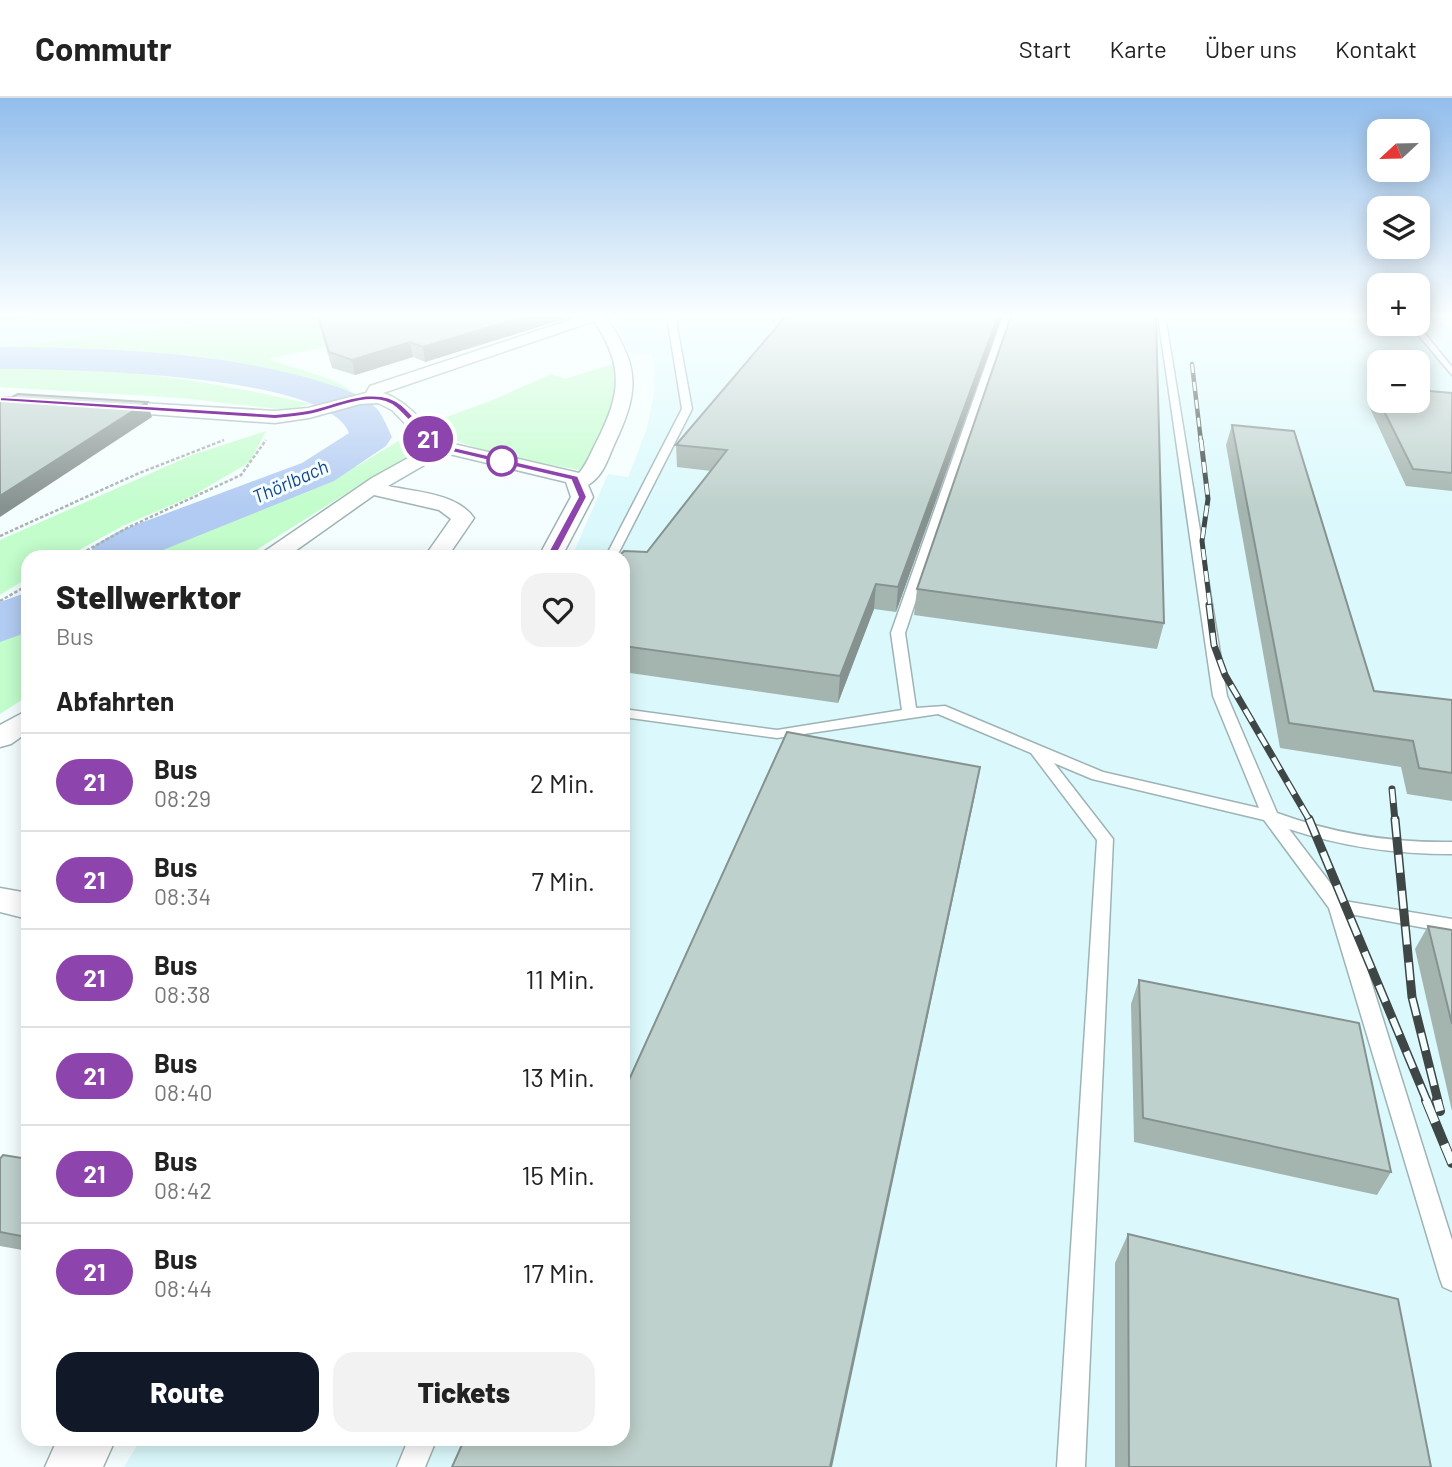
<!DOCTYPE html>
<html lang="de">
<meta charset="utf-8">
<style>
body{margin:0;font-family:Barlow,sans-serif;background:#f2f2f2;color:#222;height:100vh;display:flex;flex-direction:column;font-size:26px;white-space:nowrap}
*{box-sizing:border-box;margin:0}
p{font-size:23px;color:#767676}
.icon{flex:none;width:38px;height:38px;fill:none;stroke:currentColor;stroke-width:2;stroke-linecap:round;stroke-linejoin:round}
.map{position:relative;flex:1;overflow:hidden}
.panel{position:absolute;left:21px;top:452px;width:609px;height:896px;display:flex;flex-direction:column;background:#fff;border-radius:21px;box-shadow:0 4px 18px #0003}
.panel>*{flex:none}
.badge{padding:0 14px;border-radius:23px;font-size:24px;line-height:46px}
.needle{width:46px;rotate:248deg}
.controls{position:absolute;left:1367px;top:21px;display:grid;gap:14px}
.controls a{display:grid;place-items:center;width:63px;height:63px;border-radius:14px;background:#fff;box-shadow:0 4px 18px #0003;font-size:35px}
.map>.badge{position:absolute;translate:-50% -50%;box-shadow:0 0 0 4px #fff}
h2{padding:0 35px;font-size:26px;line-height:63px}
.round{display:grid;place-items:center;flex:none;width:74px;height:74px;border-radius:21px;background:#f2f2f2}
.head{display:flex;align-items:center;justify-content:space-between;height:119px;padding:0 35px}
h1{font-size:33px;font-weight:800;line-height:52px}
.action{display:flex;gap:14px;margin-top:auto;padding:14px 35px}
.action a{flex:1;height:80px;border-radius:21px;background:#111827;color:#fff;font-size:28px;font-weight:800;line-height:80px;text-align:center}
.action a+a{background:#f2f2f2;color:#222}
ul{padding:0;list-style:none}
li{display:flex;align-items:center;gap:21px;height:98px;padding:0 35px;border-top:2px solid #e0e0e0}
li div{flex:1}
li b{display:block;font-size:26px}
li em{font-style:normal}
li .badge{min-width:77px;font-weight:700;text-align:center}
header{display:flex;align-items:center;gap:42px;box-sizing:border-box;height:98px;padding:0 35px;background:#fff;border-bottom:2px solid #e0e0e0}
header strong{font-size:33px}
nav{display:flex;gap:38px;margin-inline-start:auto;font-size:24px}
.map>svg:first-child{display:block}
</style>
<header>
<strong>Commutr</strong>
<nav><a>Start</a><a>Karte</a><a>Über uns</a><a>Kontakt</a></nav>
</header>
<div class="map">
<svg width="1452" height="1369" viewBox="0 0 1452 1369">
<rect width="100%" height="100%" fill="#f5fefe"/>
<path fill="#dbf9fc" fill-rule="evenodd" d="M0,218h283l-283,31z
M621,218h758v8h39v-8h20l14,17v1134h-1328l17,-28 482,-1v-882h-51l36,-82 20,3 18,-46 8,-37 1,-29 -4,-11 -20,1 -16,-28 9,-5zM1379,264h39v39h-39z"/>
<path fill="#c3fdcc" d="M283,218h183l-198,43 62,20 21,11 -8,2 -102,-25 -120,-13 -121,-1v-6z
M616,265c-1,40 -12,75 -37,107 -50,-10 -111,-16 -152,-46l66,-24 58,-26 14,5z
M0,266c105,2 209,16 311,40l-25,6 -104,-12 -182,-11z
M266,333l-16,31 -58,34 -69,30 -55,30h-40v22l-28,17v-55l192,-85z
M405,339l14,18 -47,22 -125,79h-118l117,-52 111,-38z
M28,519v79l-28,18v-81z"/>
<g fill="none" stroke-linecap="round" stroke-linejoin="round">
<path fill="#b2cbf2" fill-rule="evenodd" d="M0,249c106,1 217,4 319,34 18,6 39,11 54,24 9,7 14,22 19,32l-6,9 -52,35 -186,75h-60l7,-11 24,-14 183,-68 47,-30c-22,-60 -288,-64 -349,-64z
M28,494v40l-28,10v-40z"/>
<defs>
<path id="service" d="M667,218h8l17,93 -75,147h-11l76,-147z
M1003,218h8l-106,317 11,75 29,-2 158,66 156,36 -46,-112 -55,-380h7l62,380 50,117c58,21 113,30 175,29v12c-57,0 -109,-7 -163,-25l55,72 108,18v14l-102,-19 102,326v51l-9,-4 -3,-8 -111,-371 -65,-88 -172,-41 -38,-16 59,76 -28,628h-28l40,-627 -66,-87 -93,-39 -161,24 -154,-21v-8l154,21 125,-20 -11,-77z
M1409,226h8l35,43v8z
M409,1340h28l-12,29h-28z"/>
<path id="minor" d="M582,218h23c35,50 35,74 9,129 -7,16 -11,31 -26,40l5,12 -31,59h-23l32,-59 -5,-15 -121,-29 -57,33c27,6 69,7 86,32l-26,38h-23l26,-37 -12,-9 -65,-15 -86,61h-26l3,-5 107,-73 56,-31 -36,-37 -14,-7 -18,1 -51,14 -34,5 -169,-12 -9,-5 9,-5 169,10 33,-3 58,-15 4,-7zM594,223c30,45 27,72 4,118 -6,11 -11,25 -19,34l-130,-30c-25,-15 -38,-41 -66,-50z
M28,612v22l-17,12 -11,3v-22z
M0,790l28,5v26l-28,-7z
M58,1340h58l-13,29h-58z"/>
</defs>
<use href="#service" stroke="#9fb3b4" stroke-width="3"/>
<use href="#minor" stroke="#9fb3b4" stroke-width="3"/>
<path stroke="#aab2b3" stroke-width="2.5" stroke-dasharray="3.5 2" stroke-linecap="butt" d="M0,438l137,-62 87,-34
M77,458l50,-28 114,-53 25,-35
M0,503l28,-16"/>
<use href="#service" fill="#fff" fill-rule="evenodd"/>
<use href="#minor" fill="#fff" fill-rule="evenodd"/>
<defs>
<path id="rail-far4" d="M1192,266l9,78"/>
<path id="rail-far3" d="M1201,342l7,59 -6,42 8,65"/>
<path id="rail-far2" d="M1209,507l5,40 11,30 85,146
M1392,691l3,32"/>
<path id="rail-far1" d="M1309,721l118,282
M1395,721l17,178 26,104"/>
<path id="rail" d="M1426,1002l26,63
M1437,1002l3,11"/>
</defs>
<use href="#rail-far4" stroke="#3e4646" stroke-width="4.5"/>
<use href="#rail-far3" stroke="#3e4646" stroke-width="5"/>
<use href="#rail-far2" stroke="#3e4646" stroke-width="7"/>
<use href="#rail-far1" stroke="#3e4646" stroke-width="9"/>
<use href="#rail" stroke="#3e4646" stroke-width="10"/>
<use href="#rail-far4" stroke="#f5fefe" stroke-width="2.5" stroke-dasharray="9" stroke-linecap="butt"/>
<use href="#rail-far3" stroke="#f5fefe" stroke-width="3.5" stroke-dasharray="11" stroke-linecap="butt"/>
<use href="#rail-far2" stroke="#f5fefe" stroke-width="4.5" stroke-dasharray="14" stroke-linecap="butt"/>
<use href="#rail-far1" stroke="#f5fefe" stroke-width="6" stroke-dasharray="18" stroke-linecap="butt"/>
<use href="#rail" stroke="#f5fefe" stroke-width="8" stroke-dasharray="24" stroke-linecap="butt"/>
</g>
<path fill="#a4b4af" d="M317,218h257l-149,46 -12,-5 -58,18 -23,-7z
M786,218h216l-106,296 -22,-3 -36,94 -215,-31v-116l24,-4 64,-81 -34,-4 -1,-22z
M1372,288l80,7v98l-46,-5 -39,-84z
M1232,327l142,266 78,9v101l-45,-7 -6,-27 -121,-19 -54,-303z
M917,491l247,34 -7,26 -243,-34z
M1428,828l24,4v181l-37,-162z
M1139,882l252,192 -14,23 -243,-53 -3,-138z
M0,1061h28v92l-28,-5z
M1128,1136l303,233h-316v-204z"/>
<path fill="#86928f" d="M0,218h43l-43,4z
M527,218h47l-149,46 -2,-15z
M998,218h4l-106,296 2,-25z
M410,244l3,15 -58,18 -3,-15z
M147,304l5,15 -152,100v-21z
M876,486l-2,25 -36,94 2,-27z
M980,669l-5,28 -143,672h-2z"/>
<path fill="#bfd1cc" stroke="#86928f" stroke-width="2" d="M318,218h209l-104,31 -13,-5 -58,18 -23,-8z
M786,218h212l-100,271 -22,-3 -36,92 -217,-30v-90h-4l5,-5 23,1 80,-102 -51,-5z
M1011,218h145l8,307 -247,-34z
M1372,288l7,1v13z
M1418,292l34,3v80l-39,-4 -34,-68h39z
M18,296l129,8 -147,94v-99h12z
M1232,327l62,6 80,260 78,9v73l-33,-5 -6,-27 -124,-18z
M787,634l193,35 -150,700h-378l13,-29h158v-345z
M1428,828l24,4v94z
M1139,882l220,43 32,149 -248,-54z
M3,1057l25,4v75l-2,3 -26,-5v-73z
M1128,1136l270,65 33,168h-302z"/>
<linearGradient id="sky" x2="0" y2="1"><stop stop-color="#92bdec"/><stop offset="0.53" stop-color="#faffff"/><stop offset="1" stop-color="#faffff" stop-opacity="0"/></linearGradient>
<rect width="1452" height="409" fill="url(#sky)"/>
<path fill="#8e44ad" stroke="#fff" stroke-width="2" d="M0,299l275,17c11,-1 22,-2 33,-4 27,-5 68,-27 94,-5 15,13 24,29 43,40l133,31 9,21 -31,59 -5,4 -5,-4 32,-59 -7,-17 -132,-31c-18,-11 -27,-27 -43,-41 -23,-20 -63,3 -88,7 -11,2 -22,3 -33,4l-275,-18z"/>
<circle fill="#fff" stroke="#8e44ad" stroke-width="3.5" cx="502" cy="363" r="14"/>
<g text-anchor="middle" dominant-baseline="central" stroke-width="6" stroke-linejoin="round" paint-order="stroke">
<g font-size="19" font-style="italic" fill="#15458f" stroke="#f5fefe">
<text transform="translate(290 383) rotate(-24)">Thörlbach</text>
</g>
</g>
</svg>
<div class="controls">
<a><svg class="needle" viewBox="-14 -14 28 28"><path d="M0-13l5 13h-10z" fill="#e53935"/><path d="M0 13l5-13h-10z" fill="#767676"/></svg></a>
<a><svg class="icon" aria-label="layers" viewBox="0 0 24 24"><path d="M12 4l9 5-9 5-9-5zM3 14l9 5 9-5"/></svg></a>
<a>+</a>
<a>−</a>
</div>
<b class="badge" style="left:428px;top:341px;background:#8e44ad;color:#fff">21</b>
<section class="panel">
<div class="head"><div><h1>Stellwerktor</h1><p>Bus</p></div><a class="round"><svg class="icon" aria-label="heart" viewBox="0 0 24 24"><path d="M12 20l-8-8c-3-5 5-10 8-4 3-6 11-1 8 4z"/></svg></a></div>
<h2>Abfahrten</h2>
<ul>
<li><span class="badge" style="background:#8e44ad;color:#fff">21</span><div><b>Bus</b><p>08:29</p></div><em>2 Min.</em></li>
<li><span class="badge" style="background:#8e44ad;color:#fff">21</span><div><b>Bus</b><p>08:34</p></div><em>7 Min.</em></li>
<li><span class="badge" style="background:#8e44ad;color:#fff">21</span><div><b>Bus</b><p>08:38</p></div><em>11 Min.</em></li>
<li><span class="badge" style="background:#8e44ad;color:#fff">21</span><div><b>Bus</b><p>08:40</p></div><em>13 Min.</em></li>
<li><span class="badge" style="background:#8e44ad;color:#fff">21</span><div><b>Bus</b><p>08:42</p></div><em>15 Min.</em></li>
<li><span class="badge" style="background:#8e44ad;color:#fff">21</span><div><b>Bus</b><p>08:44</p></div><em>17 Min.</em></li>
</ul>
<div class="action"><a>Route</a><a>Tickets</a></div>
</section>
</div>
